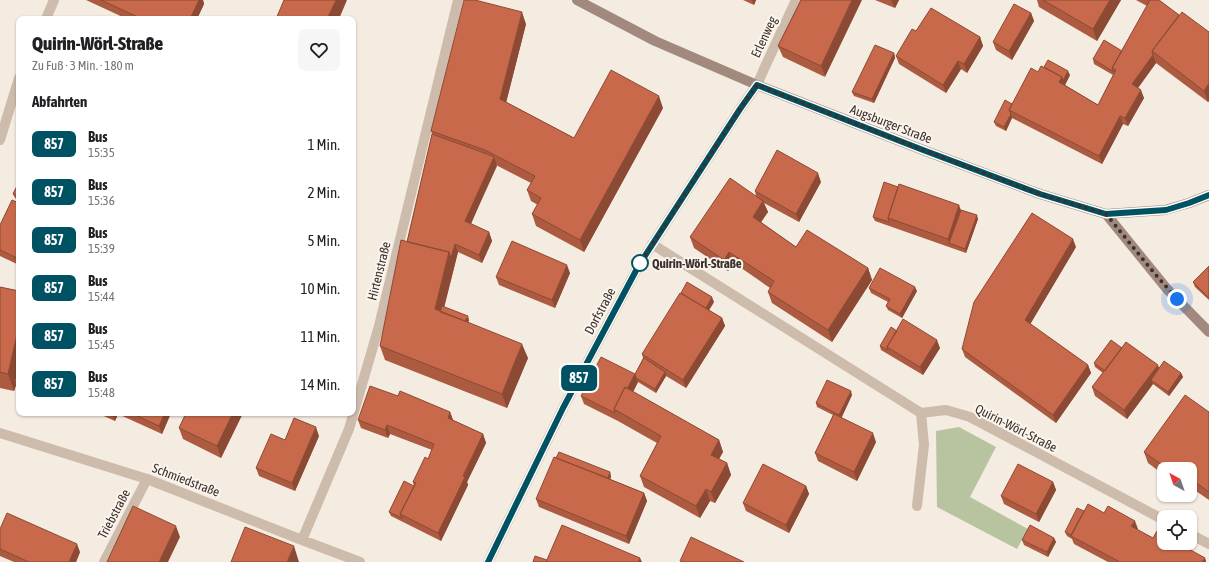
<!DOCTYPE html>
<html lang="de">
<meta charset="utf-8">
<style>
body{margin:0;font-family:"Asap Condensed",sans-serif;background:#f6f6f6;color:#202124;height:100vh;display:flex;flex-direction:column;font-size:15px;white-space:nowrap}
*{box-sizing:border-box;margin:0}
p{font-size:13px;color:#757577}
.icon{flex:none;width:22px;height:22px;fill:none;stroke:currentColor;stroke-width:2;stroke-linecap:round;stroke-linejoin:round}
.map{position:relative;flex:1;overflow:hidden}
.details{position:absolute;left:16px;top:16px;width:340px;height:400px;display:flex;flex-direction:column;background:#fff;border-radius:8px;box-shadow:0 1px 3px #0004}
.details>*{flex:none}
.badge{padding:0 8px;border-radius:6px;font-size:14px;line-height:26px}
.needle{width:26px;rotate:320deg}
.buttons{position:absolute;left:1157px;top:462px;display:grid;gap:8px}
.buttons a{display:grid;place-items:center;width:40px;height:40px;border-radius:8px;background:#fff;box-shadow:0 1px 3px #0004;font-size:20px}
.you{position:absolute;width:20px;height:20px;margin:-10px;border:3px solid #fff;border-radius:50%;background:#1a73e8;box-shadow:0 0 0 6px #1a73e833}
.map>.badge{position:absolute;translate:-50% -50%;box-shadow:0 0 0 2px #fff}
h2{padding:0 16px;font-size:15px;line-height:36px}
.round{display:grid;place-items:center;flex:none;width:42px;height:42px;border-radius:8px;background:#f6f6f6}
.headline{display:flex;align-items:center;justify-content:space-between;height:68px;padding:0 16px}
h1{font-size:19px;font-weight:800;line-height:30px}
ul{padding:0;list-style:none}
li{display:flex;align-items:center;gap:12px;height:48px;padding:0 16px}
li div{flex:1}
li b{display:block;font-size:15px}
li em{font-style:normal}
li .badge{min-width:44px;font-weight:700;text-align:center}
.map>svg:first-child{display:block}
</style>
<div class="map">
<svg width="1209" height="562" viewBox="0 0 1209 562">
<rect width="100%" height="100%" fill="#f4ebe1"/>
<path fill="#b8c4a0" d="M959,427l37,20 -26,50 58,32 -11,20 -80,-42 -1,-76z"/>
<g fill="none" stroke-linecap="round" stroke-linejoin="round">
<path stroke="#cdbbac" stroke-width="10" d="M104,562l43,-83"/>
<path stroke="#cdbbac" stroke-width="10" d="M46,19l8,-19
M0,140l19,-62
M652,244l269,169 25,-3 24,7 194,103
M0,433l147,46 155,61 58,22
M917,506l7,-61 -3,-32
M1190,534l19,10
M302,540l47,-111 30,-103 79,-326
M488,562l75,-154 76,-143 101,-156 17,-24 7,-16 32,-69"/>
<path stroke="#a18a7d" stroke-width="10" d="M577,0l78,41 102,44 166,65 117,44 66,20 59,-4 24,-7 20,-8
M1106,214l61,75 42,43"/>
</g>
<path fill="#ac5a40" d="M86,0h117l1,4 -7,15h-70z
M743,0h13l-2,5z
M801,0l24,77 -42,-20 -5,-11z
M875,0h24l-4,8z
M1037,0h84l-24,41 -58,-34z
M1136,0h23l20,15 30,17v69l-1,1 -52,-39 -18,25 6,10 -16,28 -5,-2 -21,40 -90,-46 -6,13 -10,-5 -2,-4 18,-18 26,-32 6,-5 26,8 -5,10 33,20 15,-30 -19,-11 -1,-5 29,-8 25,-45z
M1031,13l3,8 -22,39 -16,-10 -3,-8z
M526,24l-20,78 68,36 89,-30 -79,144 -48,-26 -4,-12 6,-9 -7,-4 -4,-11 4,-7 -35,-18 -25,59 18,8 3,9 -10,22 -24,-11 -14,55 25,13 -1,3 60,35 -21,50 -122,-48 -5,-14 27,-104 25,-108 -1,-3z
M916,31l64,6 3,9 -16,27 -6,-4 -15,24 -47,-29 -3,-8z
M894,53l1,5 -21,45 -20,-7 -2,-4z
M19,182v18l-4,-2 -2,-4z
M821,182l-22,40 -35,-19 4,9 -7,10 35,25 72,21 4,12 -40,62 -60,-39 -4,-11 2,-4 -36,-25 -6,8 -34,-23 -4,-11 66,-41 -1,-5z
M19,203v62l-19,-9v-31z
M961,210l17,9 -12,34 -91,-32 -2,-4z
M1076,247l-46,77 58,41 3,8 -35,50 -91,-66 -3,-8z
M1209,266v34l-14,-13 -2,-5z
M570,273l-15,35 -56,-23 -3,-8z
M0,287l19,4v79l-1,5 1,-2v14l-3,-2 -2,6 -14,-3z
M869,288l48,3 -15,27 -14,-8 -2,-4 2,-4 -17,-9z
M714,302l-5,8 13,8 3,8 -39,62 -20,-12 -10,17 -18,-11 -5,10 86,48 4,12 -4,7 8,4 4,12 -16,28 -5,-2 -10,17 -56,-31 -4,-11 17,-33 -39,-22 -34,-17 -3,-8 54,-22 8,-16 -1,-4z
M897,331l43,17 -17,27 -42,-25 -1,-4z
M1122,348l37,21 22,4 2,4 -14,19 -16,-12 -26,35 -32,-23 -3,-9 11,-14 -8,-6 -1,-4z
M852,395l-11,23 35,24 -19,39 -39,-20 -3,-8 18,-38 -16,-8 -1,-4z
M450,412l3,8 30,14 3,9 -19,39 1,3 -27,56 -50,-25 -2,-4 25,-26 -1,-4 15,-23 4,-9 -42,-16 -2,4 -27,-10 -3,-8z
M1209,412v88l-16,-11 -3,4v-24h-26v6l-16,-12 -4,-11z
M97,413h74l-9,21 -44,-20 -3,7z
M243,413l-22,45 -38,-19 -4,-11z
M319,436l-24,55 -36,-15 -3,-8 29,-28z
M610,472l1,5 -1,2 34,14 3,8 -18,43 -90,-37 -3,-8z
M1053,482l3,8 -17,32 -35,-18 -3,-8z
M806,486l3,8 -20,39 -43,-22 -3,-8z
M1084,511l20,2 34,16 -1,1 16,8 52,20 1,4h-98l-34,-18 -2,-5 -5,-3 -2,-4z
M0,529l80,23 -4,10h-62l-14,-6z
M1054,538l2,4 -8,15 -24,-12 -2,-5z"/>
<path fill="#8c4a34" d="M199,0h4l1,4 -7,15h-7z
M336,0h11l-8,19h-12z
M752,0h4l-2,5z
M852,0h10l-37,77 -4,-11z
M891,0h8l-4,8z
M1110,0h11l-24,41 -4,-12z
M522,12l4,12 -22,87 -4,-12z
M1031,13l3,8 -22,39 -3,-9z
M980,37l3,9 -16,27 -3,-9z
M894,53l1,5 -21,45 -2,-4z
M1153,55l3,8 -21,29 -3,-8z
M958,61l3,8 -15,24 -3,-8z
M1068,71l2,4 -5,10 -6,-3 3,-5z
M1209,83v18l-1,1 -4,-11z
M1141,90l3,8 -16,28 -3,-8z
M659,96l4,12 -79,144 -4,-12z
M1011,114l1,4 -6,13 -2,-4z
M1120,116l3,8 -21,40 -3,-8z
M494,157l3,9 -29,64 -3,-9z
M818,173l3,9 -22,40 -3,-8z
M763,201l5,11 -11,16 -4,-11z
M959,205l3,8 -13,30 -1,-4z
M977,215l1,4 -12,34 -1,-4z
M489,232l3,9 -10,22 -3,-8z
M1073,239l3,8 -48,81 -3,-8z
M455,244l3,8 -17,68 -6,-11 14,-57z
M729,252l5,11 -6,8 -4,-11z
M567,265l3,8 -15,35 -3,-8z
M868,268l4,12 -40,62 -4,-12z
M915,287l2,4 -15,27 -2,-4z
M712,297l2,5 -8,13 -2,-5z
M468,316l1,4 -5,13 -2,-5z
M722,318l3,8 -39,62 -3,-8z
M19,326v44l-3,12 -2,-1 2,4 -2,6 -6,-17z
M937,340l3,8 -17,27 -3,-8z
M522,344l6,14 -21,50 -5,-14z
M1088,365l3,8 -35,50 -3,-8z
M1158,365l3,8 -10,7 2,4 -26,35 -3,-9z
M665,372l1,4 -10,17 -1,-4z
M1181,373l2,4 -14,19 -1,-4z
M635,374l3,8 -16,32 -6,-3z
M851,391l1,4 -11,24 -2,-4z
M450,412l3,8 -5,-2z
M112,413h6v1l-3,7z
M165,413h6l-9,21 -3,-8z
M233,413h10l-22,45 -4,-12z
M387,425l3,9 -2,4 -3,-8z
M316,427l3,9 -24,55 -3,-8z
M873,433l3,9 -19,39 -3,-9z
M483,434l3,9 -19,39 1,3 -27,56 -3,-8z
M719,440l4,12 -8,14 -4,-11z
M727,463l4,12 -16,28 -4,-11z
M610,472l1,5 -3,8 -1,-4z
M1190,480l3,9 -3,4z
M1053,482l3,8 -17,32 -3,-8z
M806,486l3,8 -20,39 -3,-8z
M706,489l4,12 -10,17 -4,-12z
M644,493l3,8 -18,43 -3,-8z
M1135,521l3,8 -4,6 -3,-9z
M176,526l4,11 -12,25h-9z
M1054,538l2,4 -8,15 -1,-5z
M77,544l3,8 -4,10h-7z
M294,546l5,16h-12z
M640,558l2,4h-4z
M1205,558l1,4h-4z"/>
<path fill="#c8694b" stroke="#8c4a34" d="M101,0h98l-9,19h-48z
M284,0h52l-9,19h-51z
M464,0h11l47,12 -22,87 74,39 37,-68 48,26 -79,144 -48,-26 9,-16 -14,-8 8,-14 -50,-26 -54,-19z
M801,0h51l-31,66 -43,-20z
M1043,0h67l-17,29z
M1150,0h9l20,15 -27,36 1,4 -21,29 9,6 -16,28 -5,-2 -21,40 -90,-46 22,-42 7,4 3,-6 21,11 -3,5 39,23 18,-35 -4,-2z
M1014,4l17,9 -22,38 -16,-9z
M931,8l49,29 -16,27 -6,-3 -15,24 -47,-29 16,-27 4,2z
M1182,12l27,20v51l-5,8 -52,-40z
M1104,40l18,11 -10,17 2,4 -21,-13z
M875,45l19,8 -22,46 -20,-7z
M1048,60l20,11 -5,10 -1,-4 -18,-10z
M1005,100l7,4 -3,6 2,4 -7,13 -10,-5z
M432,134l55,20 7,3 -29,64 24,11 -10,23 -24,-11 -4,14 -2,-6 -42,-10z
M777,150l41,23 -22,41 -41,-23z
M730,178l33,23 -10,16 43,30 11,-17 61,38 -40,62 -60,-38 6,-11 -45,-29 -5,8 -34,-23z
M19,182v15l-6,-3z
M884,182l14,5 -10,31 1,4 -16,-5z
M899,184l60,21 -11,34 -60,-21z
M12,200l7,3v56l-19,-9v-25z
M961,210l16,5 -12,34 -16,-6z
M1032,213l41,26 -48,81 63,45 -35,50 -91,-66 12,-47z
M401,240l48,12 -14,57 87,35 -20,50 -122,-48z
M512,241l55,24 -15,35 -56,-23z
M1209,266v32l-16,-16z
M880,268l35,19 -15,27 -14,-8 4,-7 -21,-11z
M687,282l25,15 -6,11 -25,-15z
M0,287l19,4v35l-11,48 -8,-2z
M680,293l42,25 -39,62 -41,-26z
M442,306l26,10 -3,5 -25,-9z
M903,319l34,21 -17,27 -33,-20z
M891,327l6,4 -10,16 1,3 -8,-4z
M1111,340l11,8 -17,23 -11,-8z
M1126,342l32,23 -34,45 -32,-23z
M601,357l34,17 -8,15 -2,-2 -11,22 1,4 -34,-17z
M644,358l21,14 -10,17 -19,-11 -1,-4z
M1164,361l17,12 -13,19 -17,-12z
M19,373v11l-5,-3z
M827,380l24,11 -12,24 -23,-12z
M370,386l28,10 2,-5 50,21 -2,6 35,16 -20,42 2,1 -27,56 -38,-19 16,-31 -3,-1 12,-25 3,2 6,-15 -47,-19 -2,5 -27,-10z
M625,387l94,53 -8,15 16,8 -16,29 -5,-3 -10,17 -56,-30 21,-40 -47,-27z
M1185,395l24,17v80l-19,-14v-9h-22l-24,-17z
M131,413h34l-6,13z
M186,413h47l-16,33 -38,-18z
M834,414l39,19 -19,39 -39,-19z
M294,418l22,9 -24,56 -36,-15 15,-34 14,6z
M559,452l51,20 -2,6 -52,-20z
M554,457l90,36 -18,43 -90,-37z
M763,464l43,22 -20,39 -43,-22z
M1018,464l35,18 -17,32 -35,-18z
M404,481l10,5 -14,28 2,4 -13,-6z
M1088,504l16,9 4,-7 27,15 -4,5 22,12 4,-7 7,4v8h14l27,15 -3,4h-82l-49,-26z
M133,506l43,20 -17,36h-52z
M1077,508l7,3 -13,24 -6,-3z
M7,513l70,31 -8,18h-40l-29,-13v-20z
M562,525l78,33 -2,4h-92z
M1030,525l24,13 -7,14 -25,-12z
M245,527l49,19 -7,16h-56z
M691,537l53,25h-62l-2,-1z
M535,556l12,4 -1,2h-13z"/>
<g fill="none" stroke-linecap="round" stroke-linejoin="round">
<defs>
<path id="line" d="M488,562l75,-154 76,-143 101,-156 17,-24 166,65 117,44 66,20 60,-4 23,-7 20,-8"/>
</defs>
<use href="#line" stroke="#fff" stroke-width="9"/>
<use href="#line" stroke="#005262" stroke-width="6"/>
<path stroke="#3b302b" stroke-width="4" stroke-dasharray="0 7.2" d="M640,263l-1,2 101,-156 17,-24 166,65 117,44 66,20 49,60 22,25"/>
</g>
<circle fill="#fff" stroke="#005262" stroke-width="2" cx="640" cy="263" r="8"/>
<g text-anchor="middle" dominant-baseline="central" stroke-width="4" stroke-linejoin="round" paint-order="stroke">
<g font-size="13" fill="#3b302b" stroke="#fbf5ee">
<text transform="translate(764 37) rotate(-65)">Erlenweg</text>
<text transform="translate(891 124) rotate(21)">Augsburger Straße</text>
<text transform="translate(379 271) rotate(-76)">Hirtenstraße</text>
<text transform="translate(600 311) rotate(-62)">Dorfstraße</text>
<text transform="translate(1016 428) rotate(27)">Quirin-Wörl-Straße</text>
<text transform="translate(186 480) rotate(21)">Schmiedstraße</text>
<text transform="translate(114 514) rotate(-62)">Triebstraße</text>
</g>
<g font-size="13" font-weight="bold" fill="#3b302b" stroke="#fbf5ee" text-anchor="start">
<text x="652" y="263">Quirin-Wörl-Straße</text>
</g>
</g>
</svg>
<div class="buttons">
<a><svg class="needle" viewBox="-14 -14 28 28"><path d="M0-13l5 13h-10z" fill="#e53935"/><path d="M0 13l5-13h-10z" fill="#757577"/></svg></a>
<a><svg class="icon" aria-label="locate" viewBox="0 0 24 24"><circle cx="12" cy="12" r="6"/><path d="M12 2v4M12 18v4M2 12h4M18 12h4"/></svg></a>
</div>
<div class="you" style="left:1177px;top:299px"></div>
<b class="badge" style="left:579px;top:378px;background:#005262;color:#fff">857</b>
<section class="details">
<div class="headline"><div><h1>Quirin-Wörl-Straße</h1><p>Zu Fuß · 3 Min. · 180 m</p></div><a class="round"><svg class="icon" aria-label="heart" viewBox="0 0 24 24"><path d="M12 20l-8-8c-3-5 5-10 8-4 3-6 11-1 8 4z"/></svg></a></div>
<h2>Abfahrten</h2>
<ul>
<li><span class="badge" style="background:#005262;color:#fff">857</span><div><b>Bus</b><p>15:35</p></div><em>1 Min.</em></li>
<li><span class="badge" style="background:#005262;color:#fff">857</span><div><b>Bus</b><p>15:36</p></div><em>2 Min.</em></li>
<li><span class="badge" style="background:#005262;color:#fff">857</span><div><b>Bus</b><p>15:39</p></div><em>5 Min.</em></li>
<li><span class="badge" style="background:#005262;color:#fff">857</span><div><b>Bus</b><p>15:44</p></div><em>10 Min.</em></li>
<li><span class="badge" style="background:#005262;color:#fff">857</span><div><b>Bus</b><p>15:45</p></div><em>11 Min.</em></li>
<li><span class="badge" style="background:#005262;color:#fff">857</span><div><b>Bus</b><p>15:48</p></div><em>14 Min.</em></li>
</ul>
</section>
</div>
